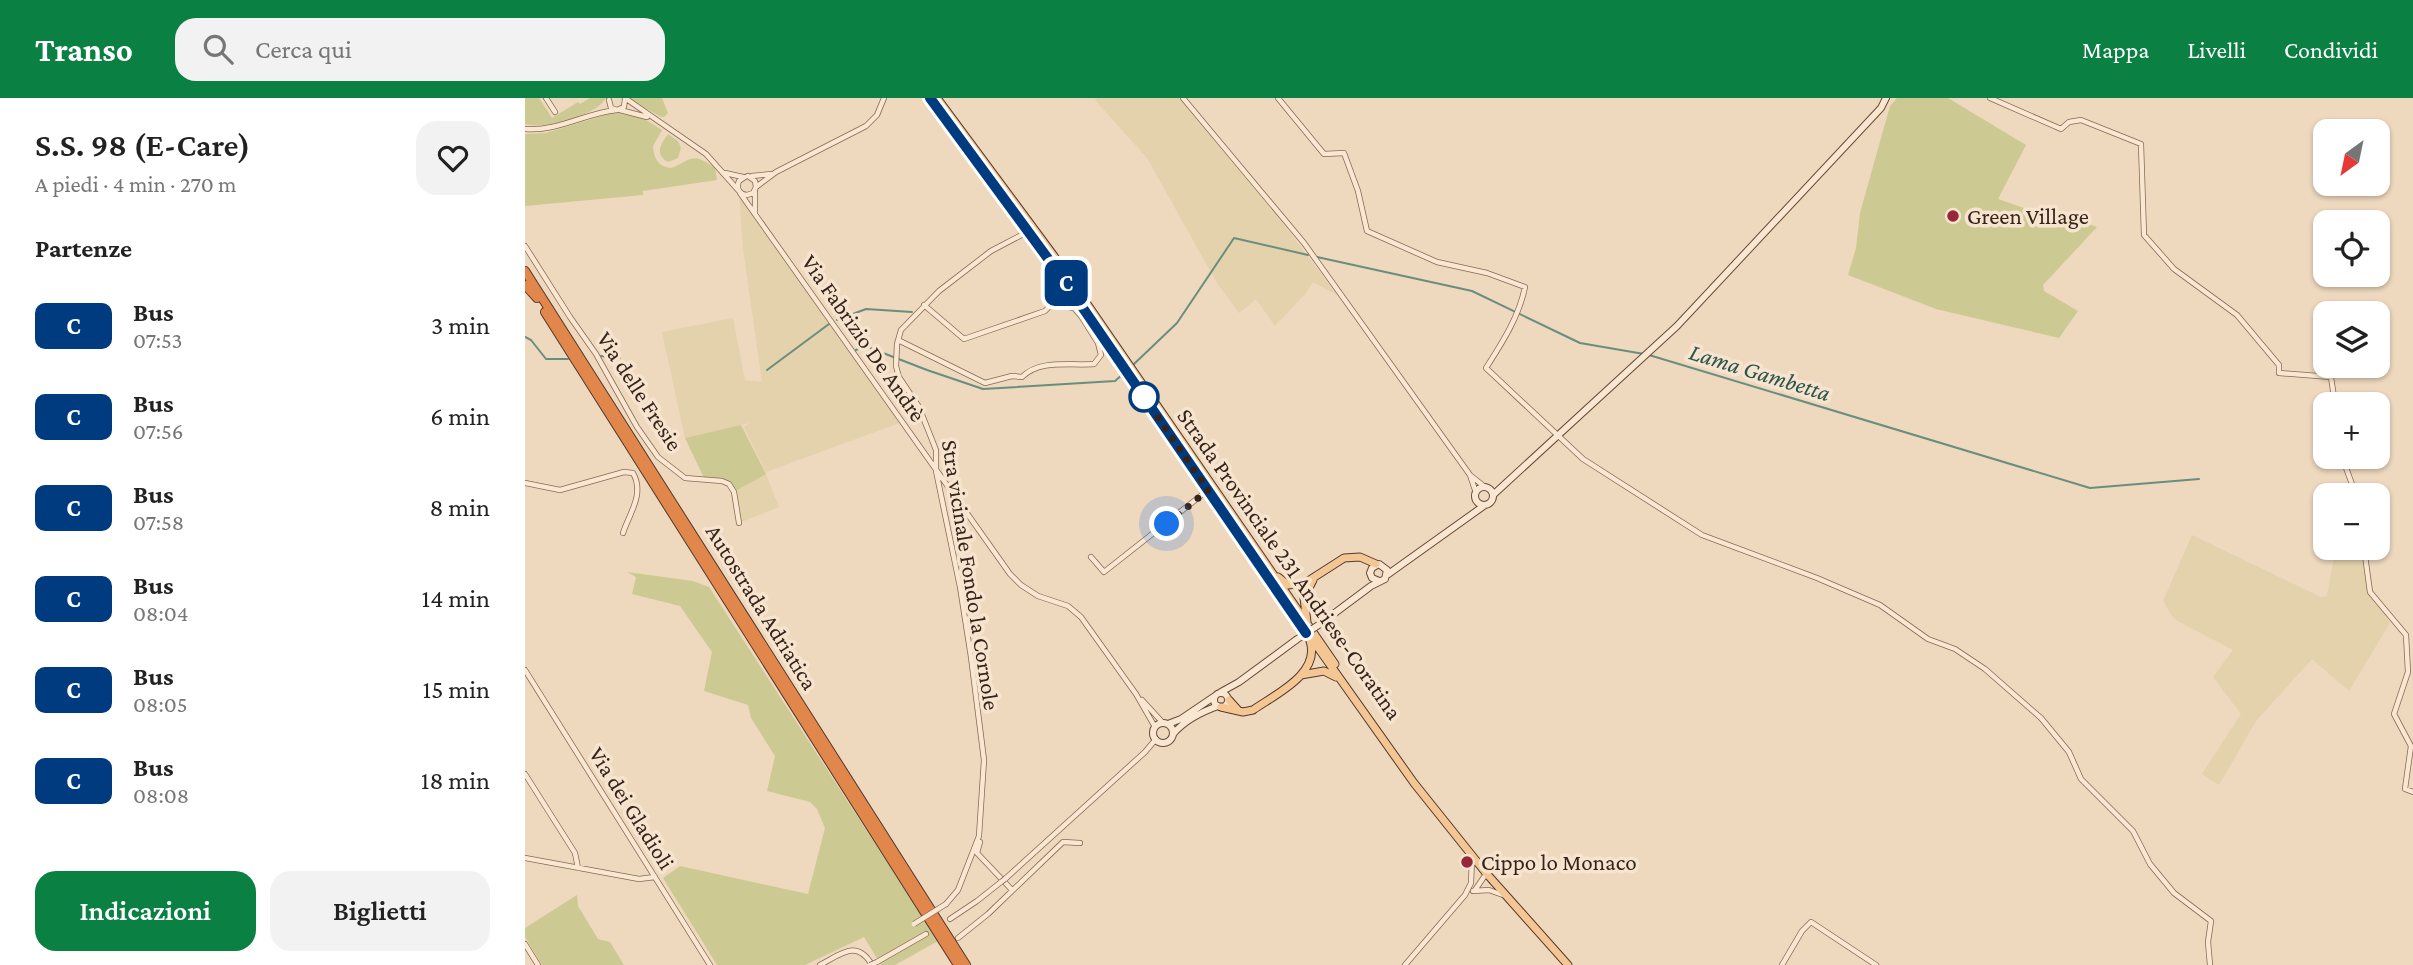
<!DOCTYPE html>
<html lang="it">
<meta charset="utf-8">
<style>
body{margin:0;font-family:"Crimson Pro",serif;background:#f2f2f2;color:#222;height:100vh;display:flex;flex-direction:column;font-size:26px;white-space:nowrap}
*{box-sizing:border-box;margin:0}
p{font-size:23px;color:#767676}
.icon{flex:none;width:38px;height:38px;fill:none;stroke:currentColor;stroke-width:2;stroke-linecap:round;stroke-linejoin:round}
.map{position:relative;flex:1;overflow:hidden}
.drawer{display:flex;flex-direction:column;background:#fff;width:525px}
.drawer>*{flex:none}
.badge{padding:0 14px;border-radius:10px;font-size:24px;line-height:46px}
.needle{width:46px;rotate:213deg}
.tools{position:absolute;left:1788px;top:21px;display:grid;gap:14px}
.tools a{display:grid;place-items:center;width:77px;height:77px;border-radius:14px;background:#fff;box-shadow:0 2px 5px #0004;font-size:35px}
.you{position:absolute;width:35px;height:35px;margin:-18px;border:5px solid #fff;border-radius:50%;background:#1a73e8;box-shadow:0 0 0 10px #1a73e833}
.map>.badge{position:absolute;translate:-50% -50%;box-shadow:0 0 0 4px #fff}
h2{padding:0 35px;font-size:26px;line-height:63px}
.round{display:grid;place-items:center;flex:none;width:74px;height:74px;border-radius:21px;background:#f2f2f2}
.overview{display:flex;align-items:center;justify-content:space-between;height:119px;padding:0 35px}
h1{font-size:33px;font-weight:600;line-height:52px}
.primary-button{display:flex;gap:14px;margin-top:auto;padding:14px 35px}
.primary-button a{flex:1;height:80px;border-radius:21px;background:#0b8043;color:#fff;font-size:28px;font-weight:600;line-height:80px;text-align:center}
.primary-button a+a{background:#f2f2f2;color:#222}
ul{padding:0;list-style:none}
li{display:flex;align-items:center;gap:21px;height:91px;padding:0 35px}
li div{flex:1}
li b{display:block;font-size:26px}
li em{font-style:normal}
li .badge{min-width:77px;font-weight:700;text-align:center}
header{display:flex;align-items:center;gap:42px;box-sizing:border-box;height:98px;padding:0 35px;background:#0b8043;color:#fff}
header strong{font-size:33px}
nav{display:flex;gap:38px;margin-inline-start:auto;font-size:24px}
.search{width:490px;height:63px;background:#f2f2f2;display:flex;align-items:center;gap:18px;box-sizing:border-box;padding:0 24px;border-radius:21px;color:#767676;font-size:26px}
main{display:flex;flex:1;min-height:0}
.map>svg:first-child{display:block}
</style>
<header>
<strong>Transo</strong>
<div class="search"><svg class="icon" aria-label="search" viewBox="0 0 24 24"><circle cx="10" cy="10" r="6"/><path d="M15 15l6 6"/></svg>Cerca qui</div>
<nav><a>Mappa</a><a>Livelli</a><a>Condividi</a></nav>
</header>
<main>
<section class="drawer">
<div class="overview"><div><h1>S.S. 98 (E-Care)</h1><p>A piedi · 4 min · 270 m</p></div><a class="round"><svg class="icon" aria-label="heart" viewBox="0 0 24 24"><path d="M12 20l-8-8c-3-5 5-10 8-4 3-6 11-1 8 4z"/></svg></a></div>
<h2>Partenze</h2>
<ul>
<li><span class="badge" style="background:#003b80;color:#fff">C</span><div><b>Bus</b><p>07:53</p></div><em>3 min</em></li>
<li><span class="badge" style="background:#003b80;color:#fff">C</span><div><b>Bus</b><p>07:56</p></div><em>6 min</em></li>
<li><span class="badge" style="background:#003b80;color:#fff">C</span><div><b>Bus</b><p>07:58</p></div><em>8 min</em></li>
<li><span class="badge" style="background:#003b80;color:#fff">C</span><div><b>Bus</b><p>08:04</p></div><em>14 min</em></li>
<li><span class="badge" style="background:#003b80;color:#fff">C</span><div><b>Bus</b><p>08:05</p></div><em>15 min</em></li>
<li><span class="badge" style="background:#003b80;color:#fff">C</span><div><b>Bus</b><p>08:08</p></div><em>18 min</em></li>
</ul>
<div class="primary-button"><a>Indicazioni</a><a>Biglietti</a></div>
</section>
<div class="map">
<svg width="1888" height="867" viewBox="0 0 1888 867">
<rect width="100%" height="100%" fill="#eed8be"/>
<path fill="#e4d2ac" d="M572,0h82l75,87 83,110 -24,-13 -7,11 -31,33 -19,-27 -17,14 -22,-30 -70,-125 -52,-58z
M214,93l163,231 -136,50 -22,-45 6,-4 -65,15 -23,-106 71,-14 12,62 17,2 -19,-133z
M241,376l13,33 -40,16 -5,-31z
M1667,437l129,62 6,-1 8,-44 30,3 8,39 17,29 -41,68 -37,-32 -56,62 -37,64 -17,-11 39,-60 -28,-37 20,-27 -59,-31 -11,-18z"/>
<path fill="#ccca92" d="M0,0h14l13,20 26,-16 2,2 10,-6h16c-10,18 -61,32 -81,26z
M103,0h34l6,15 -4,4h-3z
M1372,0h51l78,47 -28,54 55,19 3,-6 41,15 -54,58 1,6 34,20 -19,27 -123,-29 -88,-34 8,-27 4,-35 30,-107z
M90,14l28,6 19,12 -9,16c1,12 4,20 18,22 22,-8 20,-17 44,0l2,12 -74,11v4l-118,11v-72l21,-1z
M143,36l10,7 3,7 -3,10 -10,4c-14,-8 -7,-18 0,-28z
M216,327l25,49 -32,18 -5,-8 -24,-4 -20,-42z
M102,474l66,9 16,6 229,354 -43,24h-14l-17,-28 -59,28h-88l-54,-87 17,-12 128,28 17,-66 -8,-19 -7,-7 -43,-11 8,-35 -24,-38 -3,-13 -44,-14 8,-39 -32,-46 -48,-12 4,-17z
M52,797l1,11 20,33 12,3 14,23h-82l-17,-28v-9z"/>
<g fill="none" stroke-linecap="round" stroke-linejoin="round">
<path stroke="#698e7f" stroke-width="2" d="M792,159l155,34 108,52 64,11
M312,222l29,-11 46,3
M0,239l6,3 15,19h22
M331,252l9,-4 62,24 56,19 132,-8 8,-7
M1124,257l441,133 109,-9
M76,258l19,2
M609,266l43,-41 57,-85 74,17
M242,272l62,-46"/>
<defs>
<path id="street" d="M21,0l9,14
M100,0l81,56 33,37
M658,0l121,145 166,232 6,18
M753,0l46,56 20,-1 14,38 9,40 70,31 50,11 38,14c-6,30 -23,56 -39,81l97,91 119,76 115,43 63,27 48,34 27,10 30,20 56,49 28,34 12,27 52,52 17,33 24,29 37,28 -3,21 2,23
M1465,0l71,31 8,-7 12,-2 60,24 3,91 30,34 63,46 42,50v8l52,4 4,27
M84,2l2,8 6,2 7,-3 1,-8
M95,12l27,7
M0,31c32,3 60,-16 92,-19
M200,75l18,4
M227,78l19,-2
M220,79l-6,4c-3,7 0,13 8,14l6,-2 3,-6 -1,-6 -7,-5
M231,89l20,-15 90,-46 11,-11 7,-17
M230,94v22
M215,95l270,381 11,11 17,11 30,10 13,11 55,77 19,33
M0,148l45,71 26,37 41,73 21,30 27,21 37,3 7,3 5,8 5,31
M528,193l4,-12 -3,-6
M521 201a8 8 0 1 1 16 0a8 8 0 1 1-16 0Z
M536,205l13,1 5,4
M399,207l40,34 81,-28 5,-5
M373,242l87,43 27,-7 10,1c18,-18 48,-11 72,-13l7,-9 -3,-12 -17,-27 -7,-8 -15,-3
M1817,359l14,38
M945,377l15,12
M0,385l35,7 64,-18 9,1c12,21 -4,41 -10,60
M1839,450l6,44 36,43 2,37 -14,42 17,32 -6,43 8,3
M566,459l13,15 104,-82
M0,572l185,295
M617,602l21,23
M0,676l50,79 3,15
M455,744l-3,11 35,37
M0,760l114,21 16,-2
M480,781l140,-127 11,-13
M950,792l11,-16
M948,793l16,-1 14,5
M421,806l12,-14 21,-54 5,-76 -13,-103 -11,-70 -24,-116v-21l-17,-43 -20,-30 -3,-11 1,-22 4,-14 38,-39 52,-40 38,-20
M425,821l27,-18 24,-19
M433,840l30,-24 75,-72 17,1
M0,846l13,21
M352,864l49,-28
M295,867c21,-11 37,-26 52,0
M880,867l60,-70 6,-12 1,-24
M1257,867l20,-34 9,-9 65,43"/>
<path id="secondary" d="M950 398a9 9 0 1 1 18 0a9 9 0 1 1-18 0Z
M968,397l184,-169 204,-218 5,-10
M862,477l98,-70
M795,526l51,-38 14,-7 2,-9 -8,-6 -7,4 -2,5 2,5 7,3
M696,594l18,-10 57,-42
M689 602a7 7 0 1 1 14 0a7 7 0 1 1-14 0Z
M628 635a10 10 0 1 1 20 0a10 10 0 1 1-20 0Z
M643,626l13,-5 34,-23
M648,636c12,-14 28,-22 45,-28"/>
<path id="primary" d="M406,0l98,133 231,335 154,217 72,90 82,92
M412,0l117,158 281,408
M753,479l10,8 17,-2 39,-25 16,-1 16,7
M782,524l-3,-24 9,-18
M776,577l23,-4 12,6
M704,602l9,10
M696,609l22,5 10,-2c21,-15 68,-36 57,-69"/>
<path id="highway" d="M0,173l441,694
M0,187l12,13
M20,214l413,653"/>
</defs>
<use href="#street" stroke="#876857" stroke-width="6"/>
<use href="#secondary" stroke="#694a3a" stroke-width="8"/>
<use href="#primary" stroke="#54382b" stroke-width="9"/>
<use href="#highway" stroke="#54382b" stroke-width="10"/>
<use href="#street" stroke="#f9e7d1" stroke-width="4.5"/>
<use href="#secondary" stroke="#f9e7d1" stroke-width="6"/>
<use href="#primary" stroke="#f3c694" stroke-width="7"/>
<use href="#highway" stroke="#e1874c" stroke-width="8"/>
<defs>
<path id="street-bridge" d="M476,784l4,-3
M389,826l32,-20
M345,867l7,-3"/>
<path id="secondary-bridge" d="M771,542l24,-16"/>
</defs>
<use href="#street-bridge" stroke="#876857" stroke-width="6" stroke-linecap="butt"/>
<use href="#secondary-bridge" stroke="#694a3a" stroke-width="8" stroke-linecap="butt"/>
<use href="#street-bridge" stroke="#f9e7d1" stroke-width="4.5"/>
<use href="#secondary-bridge" stroke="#f9e7d1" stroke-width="6"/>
</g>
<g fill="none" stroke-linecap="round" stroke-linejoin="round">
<defs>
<path id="line" d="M405,0l133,181 243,354"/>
</defs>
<use href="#line" stroke="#fff" stroke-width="16"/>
<use href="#line" stroke="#003b80" stroke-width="10"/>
<path stroke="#36241c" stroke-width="7" stroke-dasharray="0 12.6" d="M619,299l64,93 -41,34"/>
</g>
<g fill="#972639" stroke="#f6e4ce" stroke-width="2.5">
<circle cx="1428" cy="118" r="7"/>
<circle cx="942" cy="764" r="7"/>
</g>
<circle fill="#fff" stroke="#003b80" stroke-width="3.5" cx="619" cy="299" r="14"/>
<g text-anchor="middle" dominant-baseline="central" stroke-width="7" stroke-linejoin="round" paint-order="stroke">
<g font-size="23" fill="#36241c" stroke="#f6e4ce" text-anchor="start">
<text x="1442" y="118">Green Village</text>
<text x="956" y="764">Cippo lo Monaco</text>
</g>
<g font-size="23" fill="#36241c" stroke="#f6e4ce">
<text transform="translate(339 240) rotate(55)">Via Fabrizio De Andrè</text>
<text transform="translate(115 293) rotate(57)">Via delle Fresie</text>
<text transform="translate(765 466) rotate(55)">Strada Provinciale 231 Andriese-Coratina</text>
<text transform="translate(446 477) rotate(81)">Stra vicinale Fondo la Cornole</text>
<text transform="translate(237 509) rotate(58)">Autostrada Adriatica</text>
<text transform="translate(107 710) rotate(58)">Via dei Gladioli</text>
</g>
<g font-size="24" font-style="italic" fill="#2a564c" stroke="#f6e4ce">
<text transform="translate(1235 274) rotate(17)">Lama Gambetta</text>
</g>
</g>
</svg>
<div class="tools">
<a><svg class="needle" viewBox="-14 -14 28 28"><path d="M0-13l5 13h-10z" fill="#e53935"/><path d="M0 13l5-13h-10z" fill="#767676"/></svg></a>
<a><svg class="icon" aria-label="locate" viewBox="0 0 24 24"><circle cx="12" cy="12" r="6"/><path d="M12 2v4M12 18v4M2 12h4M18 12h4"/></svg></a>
<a><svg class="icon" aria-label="layers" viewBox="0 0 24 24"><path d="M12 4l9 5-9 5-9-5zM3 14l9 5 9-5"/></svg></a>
<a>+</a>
<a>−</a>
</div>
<div class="you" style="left:642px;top:426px"></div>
<b class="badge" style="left:541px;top:185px;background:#003b80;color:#fff">C</b>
</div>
</main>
